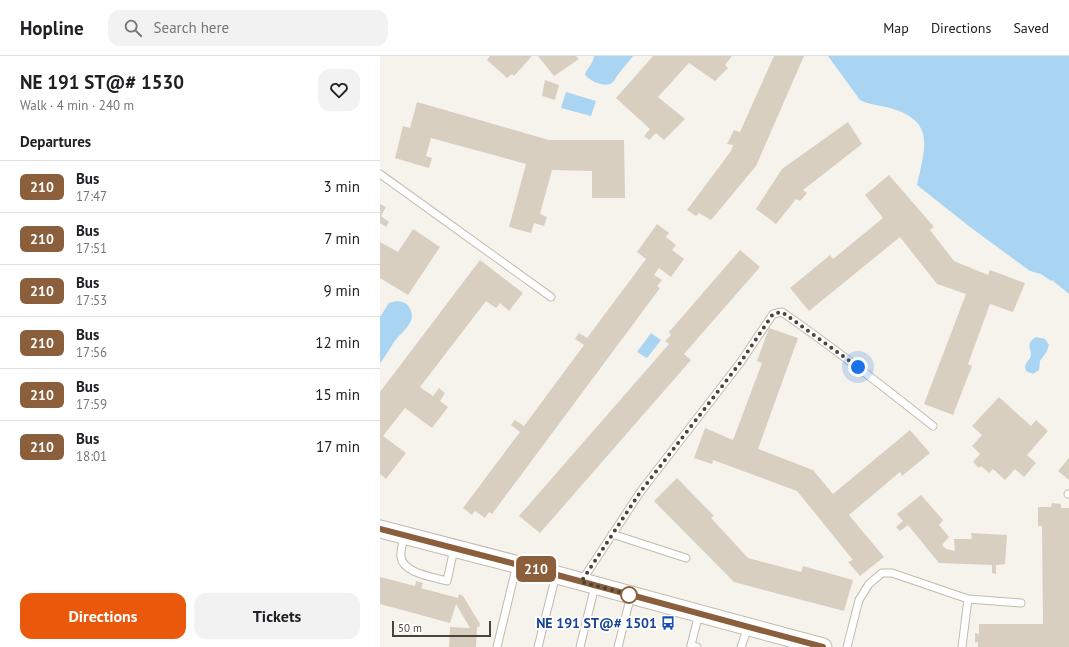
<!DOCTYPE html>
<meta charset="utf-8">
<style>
body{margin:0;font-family:"PT Sans",sans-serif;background:#f2f2f2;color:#202124;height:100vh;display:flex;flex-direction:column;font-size:15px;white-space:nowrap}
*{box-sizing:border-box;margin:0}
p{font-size:13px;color:#757577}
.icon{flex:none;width:22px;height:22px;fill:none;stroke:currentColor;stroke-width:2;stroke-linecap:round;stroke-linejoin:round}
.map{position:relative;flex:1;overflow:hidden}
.drawer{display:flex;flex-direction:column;background:#fff;width:380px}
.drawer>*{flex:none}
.badge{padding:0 8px;border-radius:6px;font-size:14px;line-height:26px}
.scale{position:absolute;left:12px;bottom:10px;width:99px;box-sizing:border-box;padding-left:4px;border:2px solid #4b4439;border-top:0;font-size:11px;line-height:14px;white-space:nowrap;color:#4b4439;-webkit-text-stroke:3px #fff;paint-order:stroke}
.you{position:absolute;width:20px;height:20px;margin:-10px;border:3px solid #fff;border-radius:50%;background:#1a73e8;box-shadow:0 0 0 6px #1a73e833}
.map>.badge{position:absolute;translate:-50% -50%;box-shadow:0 0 0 2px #fff}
h2{padding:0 20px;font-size:15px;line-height:36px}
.round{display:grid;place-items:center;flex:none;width:42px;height:42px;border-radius:12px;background:#f2f2f2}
.head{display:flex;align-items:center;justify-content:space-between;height:68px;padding:0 20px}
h1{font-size:19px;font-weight:700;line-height:30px}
.cta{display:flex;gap:8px;margin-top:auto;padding:8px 20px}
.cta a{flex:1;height:46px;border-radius:12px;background:#ea580c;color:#fff;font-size:16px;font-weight:700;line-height:46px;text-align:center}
.cta a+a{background:#f2f2f2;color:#202124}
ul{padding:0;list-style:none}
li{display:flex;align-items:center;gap:12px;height:52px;padding:0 20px;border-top:1px solid #e0e0e0}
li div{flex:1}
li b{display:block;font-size:15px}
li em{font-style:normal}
li .badge{min-width:44px;font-weight:700;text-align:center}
header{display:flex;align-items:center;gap:24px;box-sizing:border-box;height:56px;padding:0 20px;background:#fff;border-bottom:1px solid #e0e0e0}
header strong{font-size:19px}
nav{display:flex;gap:22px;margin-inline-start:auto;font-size:14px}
.search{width:280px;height:36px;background:#f2f2f2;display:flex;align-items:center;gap:10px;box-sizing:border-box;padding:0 14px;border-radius:12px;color:#757577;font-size:15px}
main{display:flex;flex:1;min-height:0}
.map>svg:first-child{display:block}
</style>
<header>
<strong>Hopline</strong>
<div class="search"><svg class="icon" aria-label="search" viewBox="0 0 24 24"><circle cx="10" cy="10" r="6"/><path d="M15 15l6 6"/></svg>Search here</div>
<nav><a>Map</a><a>Directions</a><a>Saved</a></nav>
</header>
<main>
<section class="drawer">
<div class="head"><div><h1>NE 191 ST@# 1530</h1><p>Walk · 4 min · 240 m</p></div><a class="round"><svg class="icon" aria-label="heart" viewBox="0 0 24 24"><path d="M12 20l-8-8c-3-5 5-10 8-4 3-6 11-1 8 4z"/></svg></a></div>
<h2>Departures</h2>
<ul>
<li><span class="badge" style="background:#8b5e3c;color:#fff">210</span><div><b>Bus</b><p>17:47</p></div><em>3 min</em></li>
<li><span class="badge" style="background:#8b5e3c;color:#fff">210</span><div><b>Bus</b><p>17:51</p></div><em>7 min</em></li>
<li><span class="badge" style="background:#8b5e3c;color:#fff">210</span><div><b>Bus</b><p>17:53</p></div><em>9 min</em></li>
<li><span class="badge" style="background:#8b5e3c;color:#fff">210</span><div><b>Bus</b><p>17:56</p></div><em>12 min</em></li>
<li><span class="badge" style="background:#8b5e3c;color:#fff">210</span><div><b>Bus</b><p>17:59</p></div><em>15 min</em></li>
<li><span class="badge" style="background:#8b5e3c;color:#fff">210</span><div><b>Bus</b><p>18:01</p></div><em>17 min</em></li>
</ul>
<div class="cta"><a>Directions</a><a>Tickets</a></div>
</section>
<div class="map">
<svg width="689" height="591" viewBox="0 0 689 591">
<rect width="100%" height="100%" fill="#f6f3ec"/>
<path fill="#a9d4f2" d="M214,0h39l-17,21c-4,14 -24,6 -31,-2 0,-5 8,-10 9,-19z
M448,0h241v238l-17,-14 -1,1 -10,-7 -11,-3 -60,-44 -53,-42c8,-37 19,-64 -27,-77 -11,-3 -20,-3 -30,-8z
M186,36l30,9 -5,15 -30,-8z
M17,245c7,1 11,2 14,10 4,11 -7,19 -13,26 -7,8 -11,18 -18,26v-46l9,-14z
M271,277l10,7 -14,18 -10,-6z
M656,281l9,2 4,6 -2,6 -7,10 -1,9 -6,4 -7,-3 -1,-4c1,-5 3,-6 5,-9 4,-8 -7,-13 6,-21z"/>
<path fill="#d8cfc1" d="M110,0h42l-18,20 -2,-2 -5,4 -20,-18z
M158,0h38l3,3 -25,17z
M273,0h79l-7,9 3,3 -13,13 -26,-18 -31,34 27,22 -21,21 -8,-7 -7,7 -5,-4 6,-7 -34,-31z
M394,0h30l-48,110 -45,54 -12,-7 -3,3 -9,-6 44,-59 2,-6 -6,-1 7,-14 6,2z
M165,24l14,5 -4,15 -13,-4z
M37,46l132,38h75l1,58h-33v-27l-40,-1 -12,44 7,3 -3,9 -10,-3 -3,10 -22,-6 17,-63 -95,-26 -5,18 6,2 -3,10 -34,-10 8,-32 7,2z
M468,66l14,22 -59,46 4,3 -7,8 -4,-2 -20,25 -20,-15 26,-40z
M509,119l45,52 -4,3 24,31 34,14 2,-5 35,13 -12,29 -23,-8 -22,60 4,2 -19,49 -29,-11 42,-110 -29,-10 -37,-47 -91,74 -19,-23 40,-33 3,4 50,-41 -18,-23z
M0,148l6,3 -5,9 8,6 -3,5 -6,-4z
M277,168l12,9 -3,4 10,8 -4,5 12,9 -13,18 -12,-9 -5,7 8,5 -5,6 3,2 -168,226 -3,-2 -4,6 -10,-7 -3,4 -9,-7 57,-76 -9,-7 4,-5 9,6 60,-81 -9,-6 4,-6 8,5 59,-79 -9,-7z
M33,173l27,18 -32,48 -28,-17v-36l18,10z
M360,194l20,17 -76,87 7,6 -151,173 -21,-17 150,-172 -4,-3 6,-6 -2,-3z
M100,204l43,33 -14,18 -9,-8 -4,5 -10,-7 -66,86 13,9 6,-8 6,5 -5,8 8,6 -16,21 -27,-20 -22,28 23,17 -20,26 -6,-5v-82z
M389,272l29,10 -40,111 55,21 20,24 77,-64 20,23 -28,23 -2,-4 -51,43 35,42 -24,19 -12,-14 5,-2 -56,-69 -84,-31 -1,4 -18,-6 11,-30 28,12 29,-77 -5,-2z
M619,341l32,29 5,-6 12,11 -21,24 9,8 -12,14 -9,-8 -10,11 -12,-11 -4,4 -8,-7 -2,2 -6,-6 7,-8 -8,-8 10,-11 -10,-9z
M689,402v22l-11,-9z
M297,422l37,38 -3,2 37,40 53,14 2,-6 50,14 -9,31 -110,-29 -80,-81z
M541,439l22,25 -4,5 10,12 -7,8 4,4 9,2 -1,-12h18l-1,-6 36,2 -2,29 -9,1v9l-4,-1v-8l-53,-2 -31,-38 -8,6 -4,-4 7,-6 -6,-7z
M672,447l9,1v4h8v139h-91v-5l-3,1v-10l4,1v-10h64l-1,-98h-4v-19h13z
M0,521l35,9 1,-5 7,2 -2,5 37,10 1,-4 4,2 17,28 -1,3h-2l-1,20h-27l1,-20 20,1 -14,-24 -6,19 -70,-19z"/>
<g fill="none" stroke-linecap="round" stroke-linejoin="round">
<defs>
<path id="service" d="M0,118l171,123
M688,438h1
M232,478l74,24
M25,479c-2,7 -5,15 -4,22 2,16 32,20 46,24l7,-32
M201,526l60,-91 99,-128 33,-49 9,-2c52,36 102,75 151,114
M117,591l20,-83
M158,591l18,-72
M200,591l15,-61
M238,591l13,-52
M317,591l-6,-2 8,-31
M361,591l7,-20
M467,591l12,-47 10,-16 13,-11h10l76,26 53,4
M582,591l6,-48"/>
<path id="tertiary" d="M0,473l166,43 277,75"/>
</defs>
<use href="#service" stroke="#c2bbae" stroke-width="9"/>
<use href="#tertiary" stroke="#c2bbae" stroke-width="19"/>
<use href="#service" stroke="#fff" stroke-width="7"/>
<use href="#tertiary" stroke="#fff" stroke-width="17"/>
</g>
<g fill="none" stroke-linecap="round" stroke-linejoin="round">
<defs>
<path id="line" d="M0,473l166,43 277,75"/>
</defs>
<use href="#line" stroke="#fff" stroke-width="9"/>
<use href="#line" stroke="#8b5e3c" stroke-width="6"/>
<path stroke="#4b4439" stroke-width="4" stroke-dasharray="0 7.2" d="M249,539h2l-50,-13 60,-91 99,-128 33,-49 9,-2 76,55"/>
</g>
<defs>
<symbol id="bus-bare" viewBox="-9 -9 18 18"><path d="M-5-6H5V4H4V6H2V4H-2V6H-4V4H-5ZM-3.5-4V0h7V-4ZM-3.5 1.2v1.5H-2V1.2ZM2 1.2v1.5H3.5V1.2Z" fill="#1a4fb4" stroke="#fff" stroke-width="2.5" paint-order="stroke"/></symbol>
</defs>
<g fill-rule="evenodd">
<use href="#bus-bare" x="278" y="557" width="20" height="20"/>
</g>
<circle fill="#fff" stroke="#8b5e3c" stroke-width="2" cx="249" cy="539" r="8"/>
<g text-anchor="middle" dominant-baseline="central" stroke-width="4" stroke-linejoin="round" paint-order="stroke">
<g font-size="14" font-weight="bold" fill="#164399" stroke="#fff" text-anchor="end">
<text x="277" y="567">NE 191 ST@# 1501</text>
</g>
</g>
</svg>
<div class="scale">50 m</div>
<div class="you" style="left:478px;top:311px"></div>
<b class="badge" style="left:156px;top:513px;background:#8b5e3c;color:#fff">210</b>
</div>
</main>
